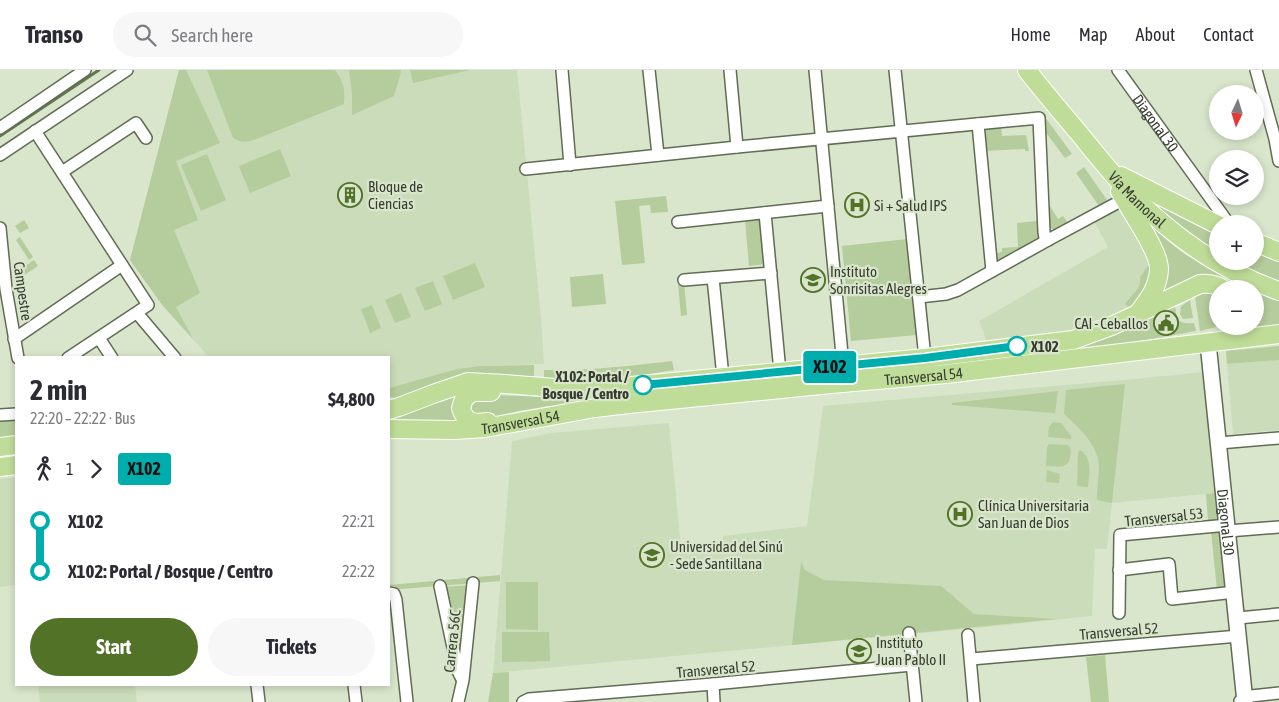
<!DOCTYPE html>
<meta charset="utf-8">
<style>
body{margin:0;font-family:"Asap Condensed",sans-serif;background:#f7f7f7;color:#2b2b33;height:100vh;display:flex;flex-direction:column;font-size:19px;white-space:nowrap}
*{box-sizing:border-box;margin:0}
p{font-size:16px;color:#7c7c81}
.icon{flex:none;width:28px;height:28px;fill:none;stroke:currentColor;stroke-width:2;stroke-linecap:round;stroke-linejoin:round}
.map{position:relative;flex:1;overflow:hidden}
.side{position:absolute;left:15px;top:286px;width:375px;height:330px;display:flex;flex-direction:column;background:#fff;border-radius:0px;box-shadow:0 2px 8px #0003}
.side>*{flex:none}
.badge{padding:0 10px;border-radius:4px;font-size:18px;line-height:32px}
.needle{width:32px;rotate:184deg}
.buttons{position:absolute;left:1209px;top:15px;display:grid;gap:10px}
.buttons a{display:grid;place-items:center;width:55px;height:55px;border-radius:50%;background:#fff;box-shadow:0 2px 8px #0003;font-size:25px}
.map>.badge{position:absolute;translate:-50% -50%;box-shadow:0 0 0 2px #fff}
.legs{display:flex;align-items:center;gap:8px;height:55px;padding:0 15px;font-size:16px}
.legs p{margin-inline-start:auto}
.overview{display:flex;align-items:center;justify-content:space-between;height:85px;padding:0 15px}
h1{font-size:28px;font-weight:700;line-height:38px}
.cta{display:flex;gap:10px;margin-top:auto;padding:10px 15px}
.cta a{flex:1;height:58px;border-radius:30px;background:#527228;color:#fff;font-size:20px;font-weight:700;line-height:58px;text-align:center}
.cta a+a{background:#f7f7f7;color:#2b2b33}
ul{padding:0 15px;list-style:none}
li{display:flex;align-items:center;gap:18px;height:50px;font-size:19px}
li i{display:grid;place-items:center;width:8px;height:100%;margin:0 6px;background:currentColor}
li i::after{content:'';width:12px;height:12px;margin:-6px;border:4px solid;border-radius:50%;background:#fff}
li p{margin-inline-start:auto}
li:first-child i{background:linear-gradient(#0000 50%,currentColor 0)}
li:last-child i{background:linear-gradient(currentColor 50%,#0000 0)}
header{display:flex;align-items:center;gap:30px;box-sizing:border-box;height:70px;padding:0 25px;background:#fff;border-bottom:1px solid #e1e1e2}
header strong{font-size:24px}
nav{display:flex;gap:28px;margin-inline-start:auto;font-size:18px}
.search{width:350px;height:45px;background:#f7f7f7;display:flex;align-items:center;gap:12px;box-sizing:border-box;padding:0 18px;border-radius:28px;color:#7c7c81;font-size:19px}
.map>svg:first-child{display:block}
</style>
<header>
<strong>Transo</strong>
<div class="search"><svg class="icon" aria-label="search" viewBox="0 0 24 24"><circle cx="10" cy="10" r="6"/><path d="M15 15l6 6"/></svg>Search here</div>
<nav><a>Home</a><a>Map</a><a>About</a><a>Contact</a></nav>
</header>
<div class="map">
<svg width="1279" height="632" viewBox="0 0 1279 632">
<rect width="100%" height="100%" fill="#d9e6cb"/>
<path fill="#cbdcba" d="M179,0h338l24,248 3,46 -64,2 -23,3 -68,19v-30l-180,-1 -46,-51 -33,-46z
M1120,138l22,31 12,33 -18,36 -65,25 -85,10 -2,-10 -5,-12 129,-74 -14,-26z
M1279,290v70l-46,4 -6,-70z
M1204,302l12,121 -104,10 -5,46h-12l-3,67 -116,12 -483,45 19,-232 39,-8 118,-10 12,125 42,-5v-7l84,-10 16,-120 311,-27z
M16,407v108l-16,2v-108z
M38,615h97l2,17h-97z"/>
<path fill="#b5cc9c" d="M179,0h7l34,73 -44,18 22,59 -24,10 26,63 -24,14 17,32 -30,-33 -33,-46z
M207,0h128c9,12 10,19 9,34l-90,36c-8,2 -13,3 -21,-2z
M349,0h52l-1,6 -6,20 -42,19v-21z
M410,0h60l-57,13z
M1045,47l27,37 -7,4 -21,-28z
M1001,57l1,9 24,-1 3,16h-4v-2l-40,2 -2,-23z
M280,79l11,27 -41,17 -11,-27z
M207,84l19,46 -25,11 -20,-46z
M1084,97l23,33 -8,6 -23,-33z
M666,126l2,16 -17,1 -1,-8 -11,1 6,57 -23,2 -7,-64z
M1045,128l13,21 5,-3 5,7 -12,7 -6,-2 -1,-4z
M1152,131l65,33v19c-23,-13 -46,-32 -65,-52z
M1135,140c15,14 30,30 47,42 21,15 46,26 70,37h-18l-3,-4 -68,11 4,-40z
M763,148l4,46 -18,2 -4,-46z
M24,150l5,8 -9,5 -5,-7z
M1037,151l1,19 -40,21 -1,-8 5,-1v-4l16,-1 -1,-24z
M20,167l13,20 -4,3 -13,-20z
M907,169l9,96 -65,6 -9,-95z
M1255,179l24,8v25l-46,-21h22z
M34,190l4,6 -21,14 -4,-6z
M1151,192l3,10 -21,38 -8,-6c6,-9 17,-15 15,-27z
M475,193l10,24 -32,13 -10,-24z
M603,204l3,30 -34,3 -2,-30z
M433,211l9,23 -17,7 -10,-23z
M684,213l3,32 -6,1 -3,-32z
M1255,220l24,9v27l-42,4 1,-4h17z
M1209,222l8,3 1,31h2l-20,5 -5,-35z
M401,223l10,24 -16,6 -10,-23z
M1190,230l3,18 -10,1 -3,-5 1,-8z
M372,235l9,23 -11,5 -9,-24z
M1175,236c2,15 3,18 19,17l2,8 -107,19 -188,22 -352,34 -31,5 -42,10 -10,-19 28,-7 71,3 482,-45 30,-5 38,-14z
M1279,276v14l-52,4 -1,-13z
M672,291l2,9c-30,5 -60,10 -90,10 -13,1 -27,-1 -40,-2v-8c43,1 85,-4 128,-9z
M534,295v12l-60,-4 -17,4 -29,11 -34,10 -5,-2v-8l68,-19 23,-3z
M1125,314l-13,119 -15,-3c0,-12 2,-24 2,-35 -2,-22 -20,-37 -35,-51l2,-24z
M1058,321l-3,22 -103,-8v-2z
M458,325c-5,14 -8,19 3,30l-72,-1v-5l7,-2z
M16,348v18l-16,2v-18z
M1053,352l8,1 10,13v3l-23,-2 1,-10z
M1049,374l19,1c4,4 3,7 2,12 -1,13 -15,9 -24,9l1,-19z
M1080,380c13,8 9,24 8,37l-11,-1 1,-34z
M1047,400l13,4 -1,9 -13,-1z
M1216,423l2,26 -10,2 -2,-27z
M1219,460l6,59 -8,1 -6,-59z
M801,492l4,8 19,10 117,6 33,28 82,5 -264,26z
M500,505v6l-111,9v-5z
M506,512h32v48l-32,-1z
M471,515l-9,85 -20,-83z
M502,562h47l1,29 -48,1z
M1105,585l4,47h-18l-5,-45z
M509,602v30h-21l5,-29z"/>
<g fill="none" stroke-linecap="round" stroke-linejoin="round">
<path stroke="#63764e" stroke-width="3" d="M0,66l99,-66"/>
<defs>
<g id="street">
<path d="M562,0l8,95"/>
<path d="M649,0l9,85"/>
<path d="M730,0l7,77"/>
<path d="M815,0l28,295"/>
<path d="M895,0l30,288"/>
<path id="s1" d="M1118,0l111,154"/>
<path d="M1256,0l19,69 4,22"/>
<path d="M978,54l14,147"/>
<path d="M0,58l85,-58"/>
<path d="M35,61l113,174 -80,53"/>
<path d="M0,85l127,-85"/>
<path d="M526,99l211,-22 302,-29 5,114 1,6 3,2"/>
<path d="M62,102l74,-49 10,15"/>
<path d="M765,143l15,159"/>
<path d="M678,152l150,-16"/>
<path d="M0,158l6,61 12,69"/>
<path d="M713,208l10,99"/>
<path d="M684,210l87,-7"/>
<path d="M919,227l27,-3 12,-4 90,-50 80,-43"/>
<path d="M137,243l38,45"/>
<path d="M99,268l13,20"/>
<path d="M14,269l108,-74"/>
<path d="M0,345l16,-1"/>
<path d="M1219,373l60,-5"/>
<path d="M1228,461l51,-4"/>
<path d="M1119,500l50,-6 3,35 63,-7"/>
<path d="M440,516l18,85 4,8"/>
<path d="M389,523l5,1 2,6 11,102"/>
<path d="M1119,543l1,-78 108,-10"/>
<path d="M1238,548l41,-4"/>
<path d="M909,563l7,69"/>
<path d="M968,565l6,67"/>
<path d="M971,589l268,-23"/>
<path d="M713,614l1,18"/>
<path d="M257,615l2,17"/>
<path d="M354,615l2,17"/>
<path d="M1240,631l11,-5 28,-3"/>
<path d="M458,632l5,-22 10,-97"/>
<path d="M523,632l6,-3 184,-15 199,-19"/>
</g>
<g id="secondary">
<path id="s2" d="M1208,273l37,359"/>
</g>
<g id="primary">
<path id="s3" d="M1027,0c16,21 34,42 51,62 18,22 35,44 55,64 41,41 91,76 146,95"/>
<path d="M1121,106l97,49"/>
<path d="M1120,121c9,19 40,60 39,79 -1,17 -10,29 -20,42"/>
<path d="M1255,172l24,10"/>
<path d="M389,340l10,-3 34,-13 35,-12 37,2 76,6 18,-1 326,-31 148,-18 41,-15 86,-41c9,-1 15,0 23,5"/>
<path d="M488,352c-14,2 -23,1 -27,-14l3,-9 8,-7h19"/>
<path id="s4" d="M389,359l65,1 31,-2 110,-20 34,-4 202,-20 115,-10 333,-40"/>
<path d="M0,377l16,-2"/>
<path d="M0,397l16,-2"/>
</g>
</defs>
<use href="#street" stroke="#606c54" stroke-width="14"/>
<use href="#secondary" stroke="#606c54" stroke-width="18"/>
<use href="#primary" stroke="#fff" stroke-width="20"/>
<use href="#street" stroke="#fff" stroke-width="11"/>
<use href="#secondary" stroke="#fff" stroke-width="15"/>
<use href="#primary" stroke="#bfdd98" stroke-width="18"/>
</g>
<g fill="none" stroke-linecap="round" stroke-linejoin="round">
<defs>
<path id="line-1" d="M643,315l282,-27 92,-12"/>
</defs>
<use href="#line-1" stroke="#fff" stroke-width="11"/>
<use href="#line-1" stroke="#00adad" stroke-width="8"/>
</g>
<defs>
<symbol id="building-ring" viewBox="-11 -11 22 22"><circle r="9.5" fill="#d9e6cb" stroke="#527228" stroke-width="1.5"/><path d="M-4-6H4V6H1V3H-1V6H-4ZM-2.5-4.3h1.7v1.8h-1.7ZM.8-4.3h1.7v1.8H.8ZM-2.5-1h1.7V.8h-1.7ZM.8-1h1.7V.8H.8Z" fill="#527228"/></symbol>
<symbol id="hospital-ring" viewBox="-11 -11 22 22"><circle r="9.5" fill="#d9e6cb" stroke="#527228" stroke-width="1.5"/><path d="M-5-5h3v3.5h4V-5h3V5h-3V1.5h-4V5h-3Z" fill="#527228"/></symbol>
<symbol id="school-ring" viewBox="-11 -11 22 22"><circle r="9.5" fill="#d9e6cb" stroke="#527228" stroke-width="1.5"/><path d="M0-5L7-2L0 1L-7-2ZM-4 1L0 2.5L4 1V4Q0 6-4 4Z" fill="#527228"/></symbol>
<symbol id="civic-ring" viewBox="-11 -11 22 22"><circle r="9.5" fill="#d9e6cb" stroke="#527228" stroke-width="1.5"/><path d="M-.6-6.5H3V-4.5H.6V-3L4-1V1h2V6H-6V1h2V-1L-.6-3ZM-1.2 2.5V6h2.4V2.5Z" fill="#527228"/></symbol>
<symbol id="university-ring" viewBox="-11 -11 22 22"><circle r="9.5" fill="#d9e6cb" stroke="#527228" stroke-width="1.5"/><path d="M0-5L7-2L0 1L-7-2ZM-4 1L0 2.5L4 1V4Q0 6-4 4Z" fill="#527228"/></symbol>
</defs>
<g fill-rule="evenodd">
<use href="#building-ring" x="336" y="111" width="28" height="28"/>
<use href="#hospital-ring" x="843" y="121" width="28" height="28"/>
<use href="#school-ring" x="799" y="196" width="28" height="28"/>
<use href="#civic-ring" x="1152" y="239" width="28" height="28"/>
<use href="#hospital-ring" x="946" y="430" width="28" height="28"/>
<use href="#university-ring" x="638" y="471" width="28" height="28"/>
<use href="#school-ring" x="845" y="567" width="28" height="28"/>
</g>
<g fill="#fff" stroke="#00adad" stroke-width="2.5">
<circle cx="1017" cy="276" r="9"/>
<circle cx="643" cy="315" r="9"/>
</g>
<g text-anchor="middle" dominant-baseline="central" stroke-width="4.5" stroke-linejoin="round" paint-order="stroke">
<g font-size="15" fill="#373c31" stroke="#d9e6cb">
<text stroke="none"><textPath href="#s1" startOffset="65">Diagonal 30</textPath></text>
<text stroke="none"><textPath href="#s3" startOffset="170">Vía Mamonal</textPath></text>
<text transform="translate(23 221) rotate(82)">Campestre</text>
<text stroke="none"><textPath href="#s4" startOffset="538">Transversal 54</textPath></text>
<text stroke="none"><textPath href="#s4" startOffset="132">Transversal 54</textPath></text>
<text transform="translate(1164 447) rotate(-6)">Transversal 53</text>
<text stroke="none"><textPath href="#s2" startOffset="180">Diagonal 30</textPath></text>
<text transform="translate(1119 561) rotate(-5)">Transversal 52</text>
<text transform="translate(452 571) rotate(-84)">Carrera 56C</text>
<text transform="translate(716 599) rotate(-5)">Transversal 52</text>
</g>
<g font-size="15" fill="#373c31" stroke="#d9e6cb" text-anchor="start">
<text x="368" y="116">Bloque de<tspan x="368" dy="17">Ciencias</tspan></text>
<text x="874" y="135">Si + Salud IPS</text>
<text x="830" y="201">Instituto<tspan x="830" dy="17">Sonrisitas Alegres</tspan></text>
<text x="1148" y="253" text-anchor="end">CAI - Ceballos</text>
<text x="978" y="435">Clínica Universitaria<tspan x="978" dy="17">San Juan de Dios</tspan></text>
<text x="670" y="476">Universidad del Sinú<tspan x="670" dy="17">- Sede Santillana</tspan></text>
<text x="876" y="572">Instituto<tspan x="876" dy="17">Juan Pablo II</tspan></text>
</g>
<g font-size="15" font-weight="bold" fill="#373c31" stroke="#d9e6cb" text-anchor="start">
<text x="1031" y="276">X102</text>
<text x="629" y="306" text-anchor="end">X102: Portal /<tspan x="629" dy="17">Bosque / Centro</tspan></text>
</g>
</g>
</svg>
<div class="buttons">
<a><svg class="needle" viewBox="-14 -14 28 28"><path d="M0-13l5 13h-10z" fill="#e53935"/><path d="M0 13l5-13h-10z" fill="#7c7c81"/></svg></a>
<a><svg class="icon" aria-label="layers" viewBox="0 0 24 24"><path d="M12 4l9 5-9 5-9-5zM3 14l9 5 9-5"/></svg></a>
<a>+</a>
<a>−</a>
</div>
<b class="badge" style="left:830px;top:297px;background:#00adad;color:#111">X102</b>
<section class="side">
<div class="overview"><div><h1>2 min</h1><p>22:20 – 22:22 · Bus</p></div><b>$4,800</b></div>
<div class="legs"><svg class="icon" aria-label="walk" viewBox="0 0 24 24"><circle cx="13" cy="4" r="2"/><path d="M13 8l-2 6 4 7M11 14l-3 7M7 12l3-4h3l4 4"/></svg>1<svg class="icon" aria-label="forward" viewBox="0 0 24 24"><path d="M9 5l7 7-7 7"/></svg><b class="badge" style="background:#00adad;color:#111">X102</b></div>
<ul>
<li><i style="color:#00adad"></i><b>X102</b><p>22:21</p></li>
<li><i style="color:#00adad"></i><b>X102: Portal / Bosque / Centro</b><p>22:22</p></li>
</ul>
<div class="cta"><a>Start</a><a>Tickets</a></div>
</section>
</div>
